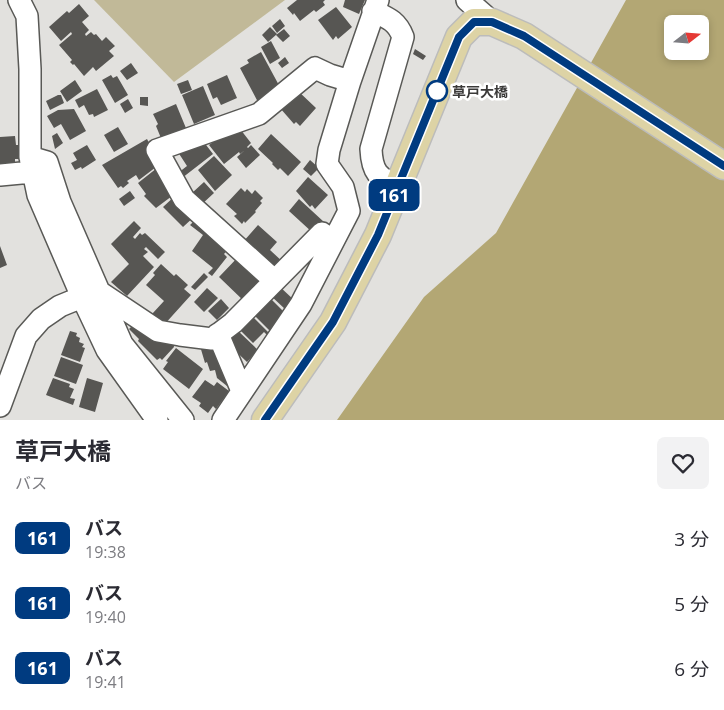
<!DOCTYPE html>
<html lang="ja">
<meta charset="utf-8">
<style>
body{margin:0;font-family:"Open Sans","Noto Sans JP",sans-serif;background:#f2f2f3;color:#2b2b33;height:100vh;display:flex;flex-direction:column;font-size:19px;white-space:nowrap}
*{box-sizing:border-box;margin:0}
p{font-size:16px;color:#7c7c81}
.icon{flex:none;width:28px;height:28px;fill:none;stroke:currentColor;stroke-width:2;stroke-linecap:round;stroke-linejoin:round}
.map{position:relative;height:420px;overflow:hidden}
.drawer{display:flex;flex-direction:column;background:#fff;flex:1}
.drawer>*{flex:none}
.badge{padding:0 10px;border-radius:8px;font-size:18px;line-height:32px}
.needle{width:32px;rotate:73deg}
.controls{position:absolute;left:664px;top:15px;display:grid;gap:10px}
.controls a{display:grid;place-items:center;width:45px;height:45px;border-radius:8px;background:#fff;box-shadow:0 2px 8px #0003;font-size:25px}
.map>.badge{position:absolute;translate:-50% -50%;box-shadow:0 0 0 2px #fff}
.round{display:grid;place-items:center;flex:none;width:52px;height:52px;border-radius:8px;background:#f2f2f3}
.summary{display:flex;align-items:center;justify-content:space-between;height:85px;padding:0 15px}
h1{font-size:24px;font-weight:700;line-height:38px}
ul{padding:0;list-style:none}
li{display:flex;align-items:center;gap:15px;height:65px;padding:0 15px}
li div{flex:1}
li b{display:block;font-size:19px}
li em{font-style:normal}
li .badge{min-width:55px;font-weight:700;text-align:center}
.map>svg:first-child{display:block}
</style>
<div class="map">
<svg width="724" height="420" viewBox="0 0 724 420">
<rect width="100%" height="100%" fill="#e2e1de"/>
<path fill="#c1b998" d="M94,0h191l-111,82z"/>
<path fill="#b3a774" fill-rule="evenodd" d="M626,0h98v420h-387l87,-123 72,-64zM672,24h28v27h-28z"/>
<path fill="#575653" d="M297,0h28l-2,2 2,3 -9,7 -2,-2 -14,11 -6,-8 -1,2 -6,-7z
M345,0h20l-6,14 -16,-7z
M79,4l10,12 -7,6 7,8 -4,4 1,2 5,-4 3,3 2,-1 6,7 4,-4 9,9 -6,5 5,5 -18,15 -3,-4 -9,9 -10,-12 -1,1 -3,-3 2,-2 -13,-15 13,-11 -1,-2 -10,9 -12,-14 18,-16 2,2z
M336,7l16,20 -14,12 -2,-3 -3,4 -15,-20z
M280,19l5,7 -8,7 -5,-7z
M270,27l7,7 -9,8 -6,-7z
M284,29l6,7 -7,6 -7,-7z
M271,41l9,17 -10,6 -9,-17z
M415,49l11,7 -3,4 -10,-6z
M261,52l20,37 -22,15 -19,-36 9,-5 -2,-3z
M285,57l4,6 -7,5 -4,-5z
M131,63l7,10 -11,7 -7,-9z
M111,75l2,3 4,-2 11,19 -13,8 -13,-23z
M227,75l10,23 -16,7 -4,-8 -4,2 -6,-15z
M75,80l7,11 -15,11 -7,-11z
M188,80l4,10 -11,4 -4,-10z
M203,86l12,29 -21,9 -12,-29z
M97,89l11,21 -14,7 -1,-3 -4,1 -5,-10 -5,3 -4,-8z
M297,90l19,18 -16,18 -4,-4 -2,2 -14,-16z
M58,95h3l3,8 -14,7 -4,-9z
M140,97h8v9l-8,-1z
M128,99l5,9 -8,5 -5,-9z
M176,104l12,29 -25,10 -7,-17 2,-2 -5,-10z
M74,109l12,22 -16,9 -9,-16 -7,4 -7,-12 11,-6z
M237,125l14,18 -4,4 1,1 3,-3 9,10 -14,13 -9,-11 8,-7 -5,4 -1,-2 -15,12 -15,-19z
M118,127l10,17 -14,8 -10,-17z
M57,133l6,10 -8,6 -3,-13z
M271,134l30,28 -13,14 -8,-8 -2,2 -6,-6 1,-1 -15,-14z
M15,136l1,9h2l1,14h-4v5l-15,1v-28z
M147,139l13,25 -21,16 -3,-5 -9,6 2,2 -6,5 -2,-2 -3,2 -16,-23z
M203,141l10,13 -31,24 -4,-5 9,-7 -11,-17z
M87,145l9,15 -14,9 -1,-2 -6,3 -4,-7 6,-3 -4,-7z
M214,156l18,19 -17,16 -17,-21z
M310,160l9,8 -8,8 -8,-7z
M157,168l19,25 -20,15 -12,-12 2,-2 -8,-11z
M308,177l20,18 -13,14 -3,-4 -2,2 -14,-16z
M204,182l10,11 -13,12 -9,-12z
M241,188l4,4 2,-3 5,5 3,-4 8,8 -3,3 2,2 -7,8 1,1 -11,11 -1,-2 -2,3 -8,-8 3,-2 -11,-10z
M130,191l5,7 -11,8 -5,-7z
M176,195l20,20 -13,12 -20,-20z
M299,199l25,23 -11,11 -24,-22z
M196,219l35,27 -7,8 3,3 -15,19 -4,-3 5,-5 -21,-17 11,-16 -13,-10z
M134,221l7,7 -8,9 2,2 5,-6 2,2 3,-2 20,19 -7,7 -12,-12 -2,2 4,3 -5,4 11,11 -27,29 -16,-14 18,-18 -18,-20z
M258,225l19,17 -7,8 14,13 -9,10 -32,-31z
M0,246l7,19 -7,3z
M240,255l27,26 -21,22 -27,-26z
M161,264l13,12 2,-2 12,11 -4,4 7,6 -28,31 -19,-12 3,-4 5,4 12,-13 -18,-16 9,-10 -2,-2z
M204,273l4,4 -13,13 -4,-3z
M278,285l17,16 -9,9 -17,-16z
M207,288l11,10 -14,14 -10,-10z
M267,295l17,17 -4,4 2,2 -12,13 -20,-20z
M221,299l8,9 -12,12 -9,-9z
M249,313l21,21 -2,2 -4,-4 -11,11 -17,-17z
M136,322l37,18 1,7 -12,13 -2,-2 -3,2 -19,-19 1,-2 -10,-10z
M235,328l23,22 -11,12 -21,-20z
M70,331l7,2 -1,3 4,2 -1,4 5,2 -2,3 3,1 -5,14 -19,-7z
M213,340l18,45 -4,1 -10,-8 -2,-8 -5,1 -3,-9 -2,1 -5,-17z
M176,348l27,21 -14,20 -26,-20 5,-7 -2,-1z
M61,357l22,8 -7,19 -22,-8z
M53,378l17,6 -1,3 5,2 -4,9 5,1 -2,6 -27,-10z
M87,378l16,5 -8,29 -16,-5z
M205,380l9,6 3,-4 12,9 -13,18 -3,-3 -5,7 -9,-7 2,-3 -9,-6z"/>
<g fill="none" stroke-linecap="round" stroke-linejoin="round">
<defs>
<path id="minor" d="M19,0l8,16 3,53v88l8,38 44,102 25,53 50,70
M467,0l25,22
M373,11c15,7 24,10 30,26l-32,112c1,23 7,29 27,37
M30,157l17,5 13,40 62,142 61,76
M0,175l32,-3
M274,280l-90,-81 -27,-49 102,-36 56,-46 15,7 20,6
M218,334l24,57
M0,406l26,-70 15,-17 19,-13 22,-9 19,-4 57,38 22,4 32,4 21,-16 89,-90
M223,420l78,-116 48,-93 -6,-24 -16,-23 2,-14 21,-69 28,-81"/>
<path id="major" d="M265,420l68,-98 45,-87 81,-198 15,-15h18l32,14 200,130"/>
</defs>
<use href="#minor" stroke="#595956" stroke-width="24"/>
<use href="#major" stroke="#bcbcbb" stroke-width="29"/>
<use href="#minor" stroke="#fff" stroke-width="21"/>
<use href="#major" stroke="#ddd3a5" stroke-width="26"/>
</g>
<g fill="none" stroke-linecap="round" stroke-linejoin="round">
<defs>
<path id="line" d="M265,420l68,-98 45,-87 81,-198 15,-15h18l32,14 200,130"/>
</defs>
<use href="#line" stroke="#fff" stroke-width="11"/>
<use href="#line" stroke="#003b80" stroke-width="8"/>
</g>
<circle fill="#fff" stroke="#003b80" stroke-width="2.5" cx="437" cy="91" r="10"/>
<g text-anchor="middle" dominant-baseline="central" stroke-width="5" stroke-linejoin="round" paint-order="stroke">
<g font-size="14" font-weight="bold" fill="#3a3938" stroke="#fff" text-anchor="start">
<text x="452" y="91">草戸大橋</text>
</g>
</g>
</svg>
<div class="controls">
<a><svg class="needle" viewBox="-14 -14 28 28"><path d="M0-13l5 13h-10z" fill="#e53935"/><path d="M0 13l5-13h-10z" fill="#7c7c81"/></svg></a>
</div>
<b class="badge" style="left:394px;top:195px;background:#003b80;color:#fff">161</b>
</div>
<section class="drawer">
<div class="summary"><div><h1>草戸大橋</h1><p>バス</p></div><a class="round"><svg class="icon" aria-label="heart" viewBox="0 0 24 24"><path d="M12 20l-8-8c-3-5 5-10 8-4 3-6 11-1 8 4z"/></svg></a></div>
<ul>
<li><span class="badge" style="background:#003b80;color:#fff">161</span><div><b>バス</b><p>19:38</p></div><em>3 分</em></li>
<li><span class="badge" style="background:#003b80;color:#fff">161</span><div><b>バス</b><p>19:40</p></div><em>5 分</em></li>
<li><span class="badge" style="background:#003b80;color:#fff">161</span><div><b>バス</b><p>19:41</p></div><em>6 分</em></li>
</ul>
</section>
